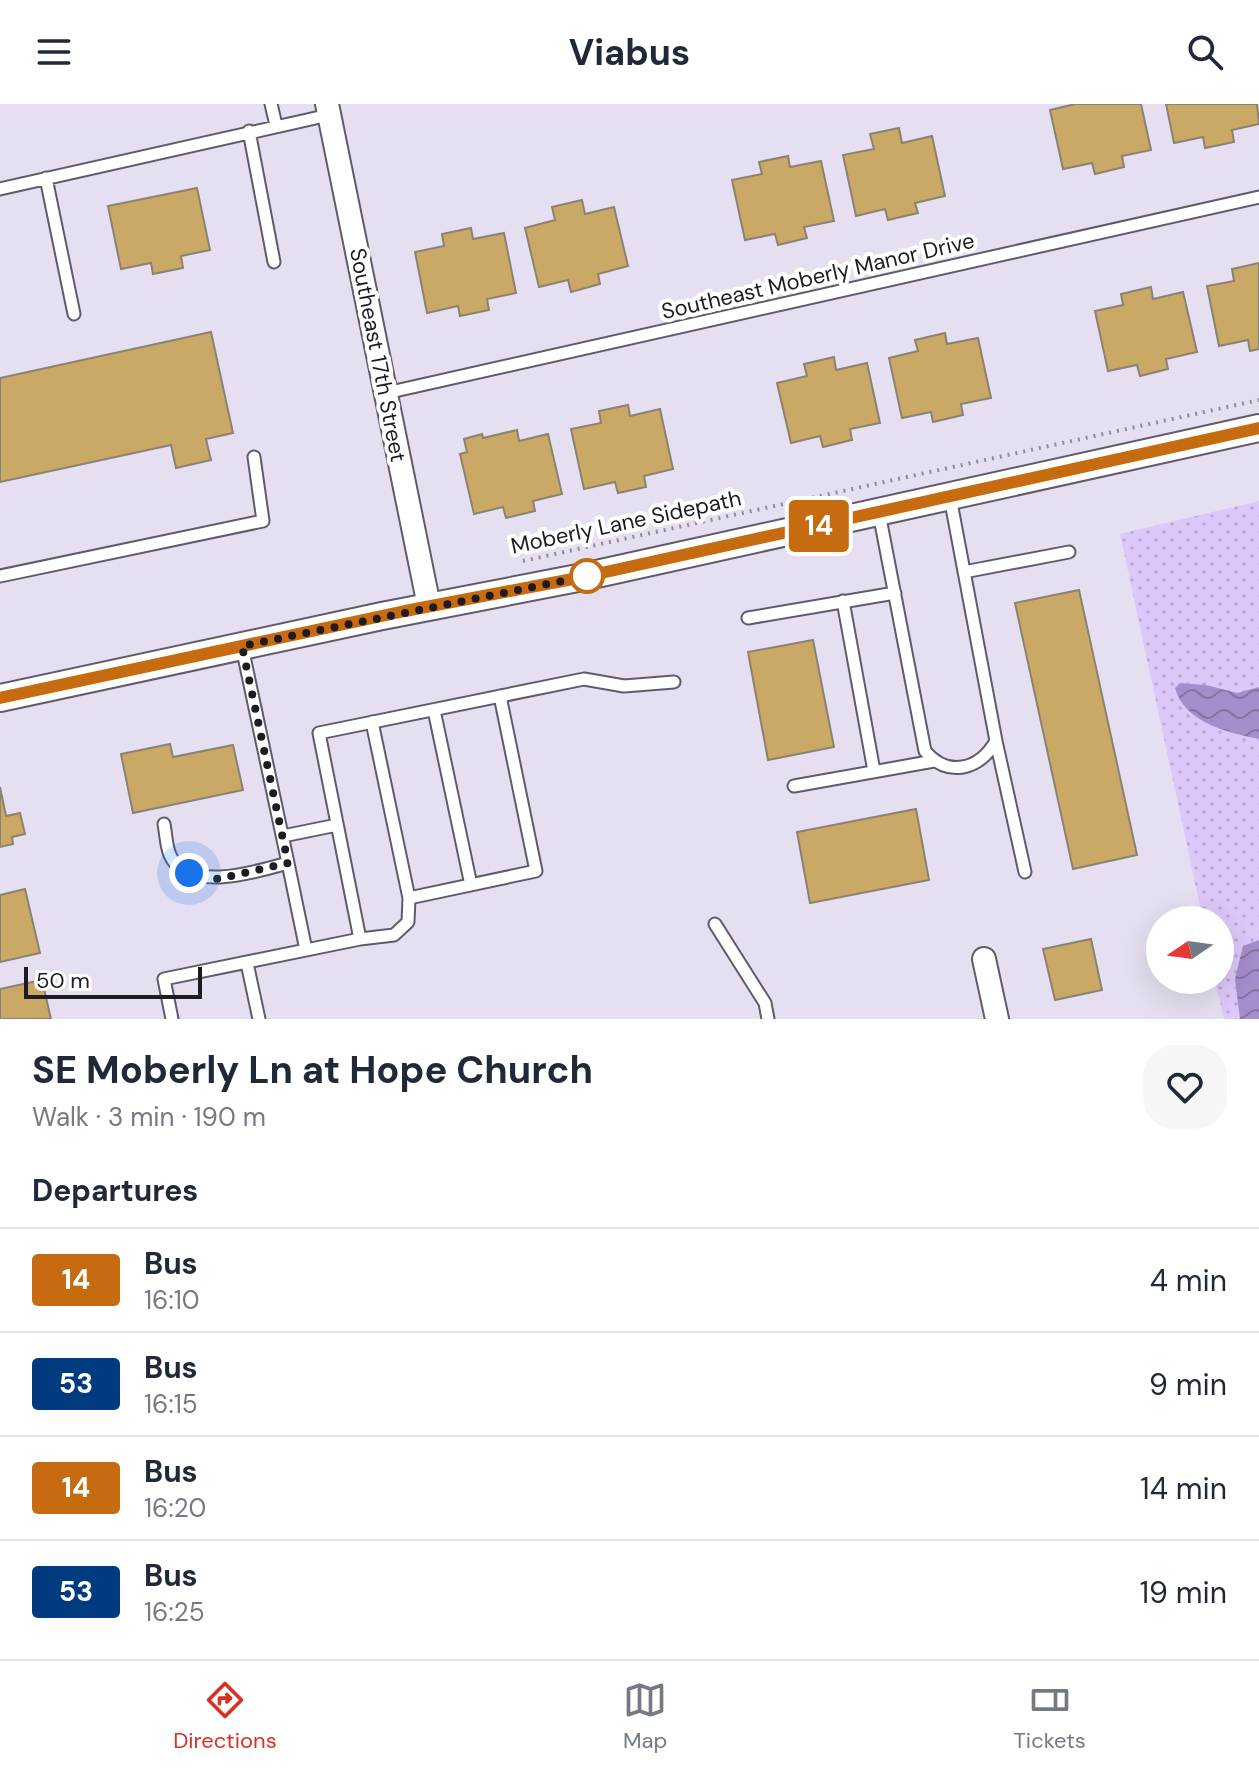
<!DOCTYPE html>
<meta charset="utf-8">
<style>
body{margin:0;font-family:"DM Sans",sans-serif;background:#f6f6f7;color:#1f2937;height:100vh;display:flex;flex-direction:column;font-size:30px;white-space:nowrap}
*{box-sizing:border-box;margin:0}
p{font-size:26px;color:#747a83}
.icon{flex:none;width:44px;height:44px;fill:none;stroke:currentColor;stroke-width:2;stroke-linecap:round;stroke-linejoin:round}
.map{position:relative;height:915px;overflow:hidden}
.sheet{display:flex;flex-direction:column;background:#fff;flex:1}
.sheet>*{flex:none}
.badge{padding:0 16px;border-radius:6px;font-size:28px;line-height:52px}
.needle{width:52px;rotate:257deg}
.buttons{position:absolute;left:1146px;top:802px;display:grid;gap:16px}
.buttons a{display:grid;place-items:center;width:88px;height:88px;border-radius:50%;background:#fff;box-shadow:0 8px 32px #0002;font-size:40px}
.scale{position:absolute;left:24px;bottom:20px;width:178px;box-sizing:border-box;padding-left:8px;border:4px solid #1e1c22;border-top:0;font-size:22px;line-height:28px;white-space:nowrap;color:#1e1c22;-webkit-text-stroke:6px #fff;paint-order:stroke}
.you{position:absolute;width:40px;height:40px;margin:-20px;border:6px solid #fff;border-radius:50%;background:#1a73e8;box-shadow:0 0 0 12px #1a73e833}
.map>.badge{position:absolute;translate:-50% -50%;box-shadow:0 0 0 4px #fff}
h2{padding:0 32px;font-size:30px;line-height:72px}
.round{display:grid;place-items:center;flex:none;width:84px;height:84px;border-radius:32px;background:#f6f6f7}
.head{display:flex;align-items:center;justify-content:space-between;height:136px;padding:0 32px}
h1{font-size:38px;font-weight:700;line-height:60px}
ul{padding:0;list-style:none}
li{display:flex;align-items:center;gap:24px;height:104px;padding:0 32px;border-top:2px solid #e0e1e3}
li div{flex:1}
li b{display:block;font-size:30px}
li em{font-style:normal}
li .badge{min-width:88px;font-weight:700;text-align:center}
header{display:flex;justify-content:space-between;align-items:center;height:104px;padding:0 32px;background:#fff;font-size:36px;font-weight:700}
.dock{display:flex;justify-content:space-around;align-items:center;height:112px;border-top:2px solid #e0e1e3;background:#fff;font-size:22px;color:#747a83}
.dock a{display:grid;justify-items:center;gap:4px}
.dock .current{color:#d93025}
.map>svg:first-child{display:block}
</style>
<header><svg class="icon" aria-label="menu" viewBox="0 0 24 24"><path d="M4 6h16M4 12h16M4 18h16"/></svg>Viabus<svg class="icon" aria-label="search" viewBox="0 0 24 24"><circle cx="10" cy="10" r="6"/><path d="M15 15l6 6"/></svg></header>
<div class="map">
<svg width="1259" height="915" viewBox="0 0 1259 915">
<defs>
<pattern id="grass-dots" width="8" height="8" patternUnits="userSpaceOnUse" patternTransform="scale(2)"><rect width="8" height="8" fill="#dcc8fa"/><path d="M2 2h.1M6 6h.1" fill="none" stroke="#bcabd6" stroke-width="1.8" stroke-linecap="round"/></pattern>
<pattern id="water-waves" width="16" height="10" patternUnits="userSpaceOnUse" patternTransform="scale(2)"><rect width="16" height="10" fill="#a68dcb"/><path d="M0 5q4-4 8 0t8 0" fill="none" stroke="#8772a4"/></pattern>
</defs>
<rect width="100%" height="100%" fill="#e6dff1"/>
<path fill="url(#grass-dots)" d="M1259,397v518h-35l-9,-39h5v-60h-17l-83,-386z"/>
<path fill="url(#water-waves)" d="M1180,579l26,2 31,8 22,-6v52c-31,-6 -75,-17 -84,-51z
M1259,836v79h-19l-5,-40 8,-33z"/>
<path fill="#caa966" stroke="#8a8272" stroke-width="2" d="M1075,0h66l10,46 -29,6 2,11 -29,7 -3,-11 -29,6 -13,-59z
M1166,0h91l2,20 -27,6 2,12 -29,6 -2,-11 -29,6z
M899,24l3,15 30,-7 13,60 -30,7 3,10 -30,7 -3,-11 -29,7 -13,-61 31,-6 -4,-15z
M788,52l2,11 31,-6 13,60 -30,6 3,11 -29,7 -3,-11 -30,6 -13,-60 30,-6 -3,-12z
M197,84l13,62 -29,6 2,12 -30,6 -2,-11 -30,6 -13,-63z
M582,96l3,14 29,-7 14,59 -30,8 2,10 -29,8 -3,-12 -29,7 -14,-59 30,-8 -3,-13z
M471,124l2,11 31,-6 12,60 -29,6 2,11 -29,6 -2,-10 -31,7 -12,-61 29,-6 -2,-12z
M1259,159v86l-9,2 -2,-11 -29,6 -12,-60 27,-5 -2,-12z
M1151,183l2,12 30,-7 14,60 -31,7 2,10 -28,7 -3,-11 -29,6 -13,-60 28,-6 -2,-11z
M211,228l22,101 -27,6 5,21 -35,8 -5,-23 -171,37v-104z
M945,229l2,11 31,-6 13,60 -30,6 2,11 -30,7 -2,-10 -29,6 -13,-60 29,-7 -3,-11z
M834,253l2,13 31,-7 13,60 -30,6 2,11 -29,7 -3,-11 -29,7 -14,-60 30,-7 -3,-12z
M628,301l2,11 30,-7 13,60 -29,7 2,11 -28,6 -3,-11 -31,7 -13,-60 30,-6 -2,-12z
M517,326l2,11 29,-7 14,60 -29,7 2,10 -29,7 -3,-11 -29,7 -14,-60 7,-2 -3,-13 18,-5 1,4z
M1079,486l58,265 -64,14 -58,-266z
M813,536l21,107 -66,13 -20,-108z
M170,640l3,13 60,-12 10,45 -110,23 -12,-59z
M0,683l6,29 14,-3 5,21 -13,3 1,7 -13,3z
M916,705l13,71 -119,23 -13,-71z
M25,785l15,64 -40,9v-67z
M1091,835l11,51 -47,10 -12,-51z
M42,876l9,39h-51v-30z"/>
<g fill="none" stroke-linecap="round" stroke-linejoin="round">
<defs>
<path id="service" d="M271,0l5,21
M249,27l25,131
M46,74l28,136
M0,85l329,-74
M386,289l873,-196
M879,409l46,238c23,27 54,19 71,-10l-46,-244
M964,468l105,-20
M0,472l263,-55 -9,-64
M843,497l31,170
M748,514l147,-25
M434,606l37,175
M372,618l37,176
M996,637l29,131
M794,682l140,-25
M164,720c2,10 2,22 6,31 17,39 89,16 118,8l-46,-216
M283,732l54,-11
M288,759l18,87
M715,820l50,79 3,16
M360,835l34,-4 14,-13 1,-24 127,-27 -36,-175
M247,859l12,56
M172,915l-8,-40 196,-40 -41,-206 265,-54 40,7 50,-4"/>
<path id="minor" d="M327,0l102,502
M984,855l13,60"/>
<path id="tertiary" d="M0,594l382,-82 201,-39 676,-149"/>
</defs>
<use href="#service" stroke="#605b6a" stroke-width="15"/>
<use href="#minor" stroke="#605b6a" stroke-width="26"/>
<use href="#tertiary" stroke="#605b6a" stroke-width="30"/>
<path stroke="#918c99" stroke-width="4" stroke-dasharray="2 6" stroke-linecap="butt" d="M523,457l736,-161"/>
<use href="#service" stroke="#fff" stroke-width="11"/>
<use href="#minor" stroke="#fff" stroke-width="22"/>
<use href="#tertiary" stroke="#fff" stroke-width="26"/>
</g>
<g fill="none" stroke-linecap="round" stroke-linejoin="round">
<defs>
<path id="line" d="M0,594l405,-87 178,-34 676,-149"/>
</defs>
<use href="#line" stroke="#fff" stroke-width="18"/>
<use href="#line" stroke="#c76b11" stroke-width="12"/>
<path stroke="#1e1c22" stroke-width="8" stroke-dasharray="0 14.4" d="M189,769l29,6 70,-16 -46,-217 345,-70"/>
</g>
<circle fill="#fff" stroke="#c76b11" stroke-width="4" cx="587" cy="472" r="16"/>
<g text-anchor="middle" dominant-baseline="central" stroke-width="8" stroke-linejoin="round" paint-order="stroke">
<g font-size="22" fill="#1e1c22" stroke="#fff">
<text transform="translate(818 172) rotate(-13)">Southeast Moberly Manor Drive</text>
<text transform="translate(378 251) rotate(79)">Southeast 17th Street</text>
<text transform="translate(626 418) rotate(-12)">Moberly Lane Sidepath</text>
</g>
</g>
</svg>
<div class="buttons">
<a><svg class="needle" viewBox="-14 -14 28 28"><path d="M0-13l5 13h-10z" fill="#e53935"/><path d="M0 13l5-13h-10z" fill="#747a83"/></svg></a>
</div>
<div class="scale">50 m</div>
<div class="you" style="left:189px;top:769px"></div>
<b class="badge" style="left:819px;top:422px;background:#c76b11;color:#fff">14</b>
</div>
<section class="sheet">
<div class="head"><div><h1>SE Moberly Ln at Hope Church</h1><p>Walk · 3 min · 190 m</p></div><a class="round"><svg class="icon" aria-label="heart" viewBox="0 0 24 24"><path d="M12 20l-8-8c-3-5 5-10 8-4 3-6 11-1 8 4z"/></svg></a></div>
<h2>Departures</h2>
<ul>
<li><span class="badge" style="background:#c76b11;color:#fff">14</span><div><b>Bus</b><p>16:10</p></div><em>4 min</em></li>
<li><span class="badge" style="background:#003b80;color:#fff">53</span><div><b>Bus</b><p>16:15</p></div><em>9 min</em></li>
<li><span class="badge" style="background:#c76b11;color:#fff">14</span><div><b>Bus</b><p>16:20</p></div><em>14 min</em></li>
<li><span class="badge" style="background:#003b80;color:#fff">53</span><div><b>Bus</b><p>16:25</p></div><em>19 min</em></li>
</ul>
</section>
<nav class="dock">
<a class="current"><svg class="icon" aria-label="directions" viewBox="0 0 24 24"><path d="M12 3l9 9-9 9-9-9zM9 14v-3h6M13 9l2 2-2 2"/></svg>Directions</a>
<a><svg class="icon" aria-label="map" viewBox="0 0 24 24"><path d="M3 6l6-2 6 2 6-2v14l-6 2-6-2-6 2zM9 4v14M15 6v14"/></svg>Map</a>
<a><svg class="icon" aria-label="tickets" viewBox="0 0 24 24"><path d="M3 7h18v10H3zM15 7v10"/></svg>Tickets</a>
</nav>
